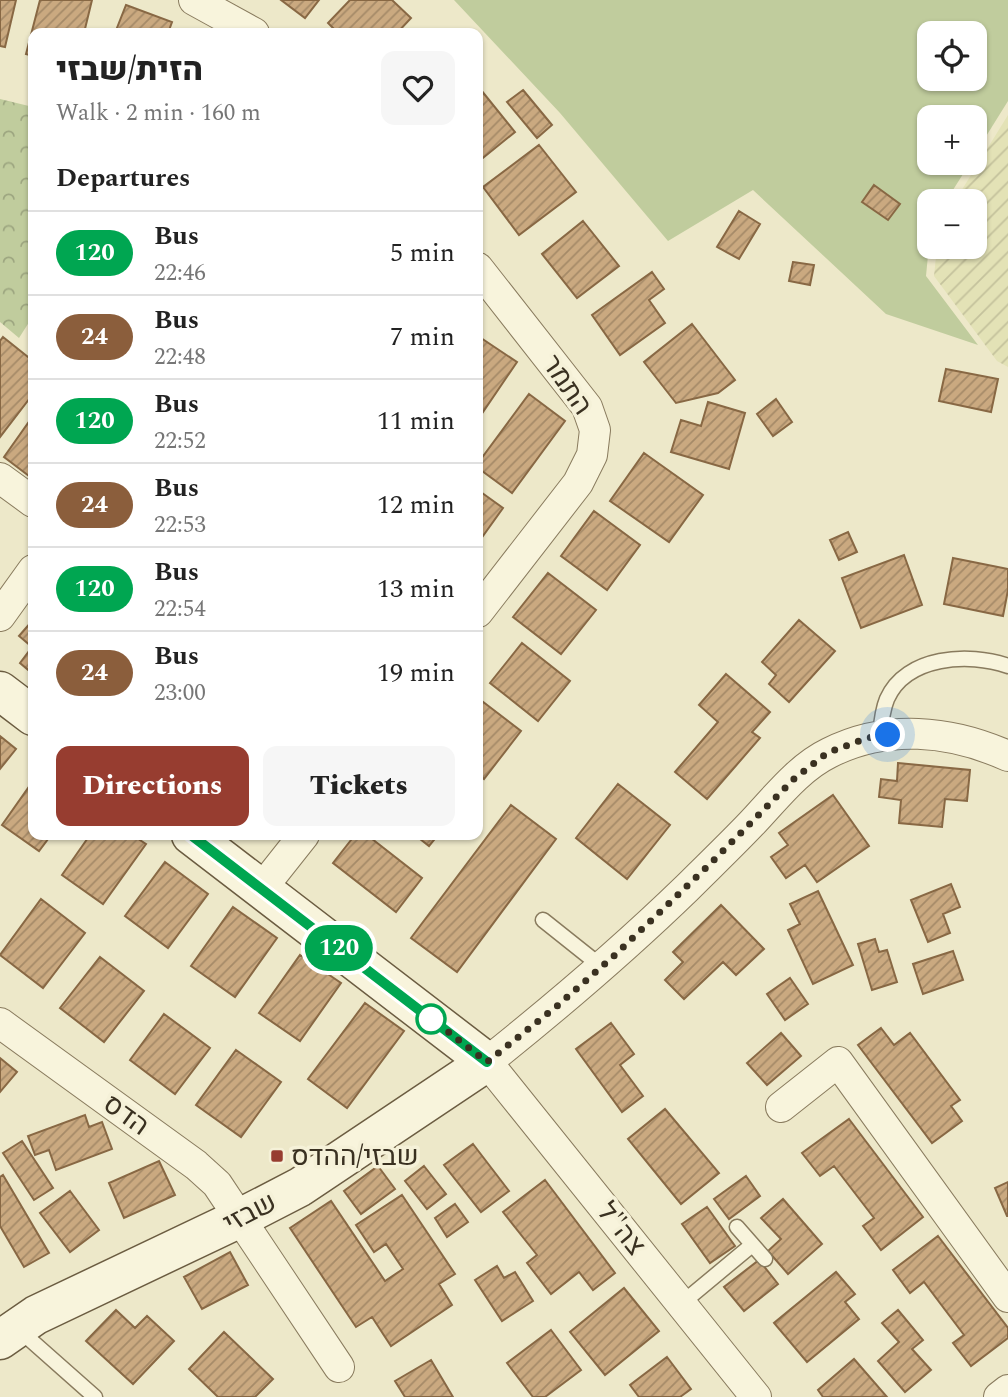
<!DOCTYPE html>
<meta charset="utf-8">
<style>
body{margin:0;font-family:Spectral,Heebo,serif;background:#f6f6f6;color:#222;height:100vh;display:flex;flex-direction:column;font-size:26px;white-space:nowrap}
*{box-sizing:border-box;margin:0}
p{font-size:23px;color:#767676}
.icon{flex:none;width:38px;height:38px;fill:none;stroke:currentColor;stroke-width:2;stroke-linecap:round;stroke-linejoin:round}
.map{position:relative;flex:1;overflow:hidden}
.sheet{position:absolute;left:28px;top:28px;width:455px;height:812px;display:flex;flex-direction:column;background:#fff;border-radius:14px;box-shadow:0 2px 5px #0004}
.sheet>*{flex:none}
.badge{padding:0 14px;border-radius:23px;font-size:24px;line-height:46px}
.fabs{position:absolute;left:917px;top:21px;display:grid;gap:14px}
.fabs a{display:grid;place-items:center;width:70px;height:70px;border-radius:14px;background:#fff;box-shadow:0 2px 5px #0004;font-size:35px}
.you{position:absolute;width:35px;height:35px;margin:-18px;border:5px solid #fff;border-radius:50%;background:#1a73e8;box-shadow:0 0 0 10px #1a73e833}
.map>.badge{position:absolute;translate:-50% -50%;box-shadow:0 0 0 4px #fff}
h2{padding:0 28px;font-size:26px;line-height:63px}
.round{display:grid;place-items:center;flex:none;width:74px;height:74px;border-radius:14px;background:#f6f6f6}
.head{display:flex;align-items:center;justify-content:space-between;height:119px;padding:0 28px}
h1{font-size:33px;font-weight:800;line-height:52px}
.button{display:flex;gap:14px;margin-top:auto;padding:14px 28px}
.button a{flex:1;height:80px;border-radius:14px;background:#973d30;color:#fff;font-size:28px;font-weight:800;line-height:80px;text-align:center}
.button a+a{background:#f6f6f6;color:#222}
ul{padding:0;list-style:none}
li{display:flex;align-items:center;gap:21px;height:84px;padding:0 28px;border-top:2px solid #e0e0e0}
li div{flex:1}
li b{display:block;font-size:26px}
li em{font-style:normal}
li .badge{min-width:77px;font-weight:700;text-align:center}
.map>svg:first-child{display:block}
</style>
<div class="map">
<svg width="1008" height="1397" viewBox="0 0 1008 1397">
<defs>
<pattern id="farmland-furrows" width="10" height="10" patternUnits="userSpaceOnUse" patternTransform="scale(1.75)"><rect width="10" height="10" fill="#e3e2b6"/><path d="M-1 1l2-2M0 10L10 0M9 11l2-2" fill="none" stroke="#c4c29c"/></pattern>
<pattern id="forest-crowns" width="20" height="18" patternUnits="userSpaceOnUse" patternTransform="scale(1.75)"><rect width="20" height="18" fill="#c0cc9d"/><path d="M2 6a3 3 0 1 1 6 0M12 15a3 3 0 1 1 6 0" fill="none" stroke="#9da680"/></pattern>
<pattern id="building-hatch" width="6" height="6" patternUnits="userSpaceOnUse" patternTransform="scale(1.75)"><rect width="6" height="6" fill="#caa980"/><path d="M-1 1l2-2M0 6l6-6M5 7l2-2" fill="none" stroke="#a58a68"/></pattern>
</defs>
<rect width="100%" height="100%" fill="#ede8c9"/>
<path fill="url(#farmland-furrows)" d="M1008,115v252l-11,-6 -63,-85 3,-29h38v-46h-20z"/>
<path fill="#c0cc9d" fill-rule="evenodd" d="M454,0h554v101l-33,53v-37h-46v46h41l-24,38h-17v44l-3,31 52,69 -92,-31 -133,-124 -85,51 -108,-128zM929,33h46v46h-46z"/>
<path fill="url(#forest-crowns)" d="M0,99l33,8v209l-14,22 -19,-16z"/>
<path fill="url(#building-hatch)" stroke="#886844" stroke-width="2" d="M0,0h16l-11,47 -5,-1z
M40,0h52l-8,33h-51v23l-7,-2z
M281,0h38l-14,18z
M350,0h42l19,18 -14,15h-59l-10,-10z
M126,5l46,17 -4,11h-53z
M481,90l34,42 -37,30v-70z
M523,90l29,35 -15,13 -30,-36z
M539,145l37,47 -57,43 -36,-48z
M874,185l26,19 -12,16 -26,-18z
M739,211l21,13 -21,35 -22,-12z
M583,221l36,45 -42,32 -35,-44z
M793,262l21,3 -4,20 -21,-4z
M652,272l12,17 -15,11 16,23 -45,32 -28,-40z
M692,324l43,56 -17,13 -42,10 -32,-41z
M478,336l39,26 -34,50 -5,-4z
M3,337l30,24v33l-33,43v-96z
M946,369l52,10 -7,33 -52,-11z
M529,394l36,27 -53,72 -34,-25v-5z
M776,399l16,23 -19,14 -16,-22z
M708,402l37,11 -16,56 -58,-17 10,-32 20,6z
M33,416v52l-4,8 -25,-19z
M644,453l59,42 -34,47 -59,-41z
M478,490l25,18 -25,35z
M594,511l46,34 -33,45 -46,-34z
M848,532l9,20 -18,8 -9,-20z
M904,555l18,50 -61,23 -19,-50z
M953,558l55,11v21l-5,26 -59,-12z
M548,573l48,37 -35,44 -48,-37z
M33,620v54l-13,-11 12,-16 -13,-11z
M799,620l36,31 -46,51 -20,-18 7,-9 -14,-13z
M522,643l48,38 -32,40 -48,-38z
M726,674l44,38 -18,20 8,6 -53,61 -32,-27 43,-50 -19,-17z
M478,698l43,33 -37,48 -6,-5z
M0,736l16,13 -16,20z
M898,763l72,7 -3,31 -22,-2 -3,28 -43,-4 2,-23 -22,-3 2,-18 16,2z
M33,781v54h18l-12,16 -37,-26z
M618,784l52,41 -43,54 -51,-41z
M833,795l36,51 -52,36 -12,-17 -19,13 -15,-21 17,-12 -9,-12z
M511,805l45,34 -99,133 -46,-34z
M90,835h42l14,9 -43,60 -41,-29z
M355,835h12l55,43 -26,34 -63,-49z
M415,835h23l-9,11z
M165,862l43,32 -40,54 -43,-32z
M951,884l9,23 -17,7 7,19 -22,9 -17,-42z
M818,891l35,74 -40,19 -25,-54 12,-6 -10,-20z
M41,899l44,34 -42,55 -43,-33z
M721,905l43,44 -28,26 -13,-13 -39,37 -19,-19 18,-18 -10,-10z
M233,907l44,31 -42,59 -44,-31z
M875,939l4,13 8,-2 10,32 -25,8 -14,-46z
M953,951l10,29 -40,14 -10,-30z
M300,955l41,28 -41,58 -41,-28z
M100,957l44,34 -40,51 -44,-34z
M790,978l18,26 -23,16 -18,-26z
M365,1003l39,28 -57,77 -39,-29z
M164,1014l46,34 -35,46 -45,-34z
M611,1023l23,31 -14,11 23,31 -21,16 -46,-63z
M881,1028l13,17 16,-12 50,67 -9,6 11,15 -30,22 -74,-98z
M781,1033l20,23 -34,29 -20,-22z
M236,1050l45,32 -40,55 -45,-32z
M0,1058l17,14 -17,20z
M665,1109l54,64 -38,31 -53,-65z
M85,1115l4,12 13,-5 10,27 -56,21 -7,-20 -14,5 -7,-19z
M849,1119l74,98 -42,33 -18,-24 11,-8 -40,-52 -14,10 -18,-23z
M22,1141l31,47 -19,12 -31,-47z
M473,1144l36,47 -28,21 -37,-47z
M159,1161l16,34 -51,23 -15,-35z
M378,1166l17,23 -34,25 -17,-23z
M424,1166l22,28 -19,15 -22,-28z
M3,1175l46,78 -25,14 -24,-41v-49z
M746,1176l14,20 -31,23 -15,-20z
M545,1180l70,93 -22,17 -14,-18 -28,22 -24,-31 10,-8 -34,-43z
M1008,1182v34h-1l-12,-28z
M70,1191l29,39 -29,22 -30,-39z
M402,1195l53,79 -16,10 13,21 -61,41 -19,-29 -16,10 -66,-99 41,-27 54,80 18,-12 -17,-25 -12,8 -18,-27z
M783,1199l39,45 -34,30 -20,-23 13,-12 -20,-21z
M455,1204l13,18 -21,15 -12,-19z
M707,1207l28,39 -25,17 -28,-39z
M938,1236l70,92v10l-37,28 -18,-23 11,-8 -40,-53 -14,11 -17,-23z
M230,1252l18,33 -46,24 -18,-32z
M759,1260l19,24 -34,27 -20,-24z
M497,1266l7,12 11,-6 18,29 -31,20 -27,-41z
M836,1272l19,22 -10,8 14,17 -52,43 -33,-39z
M624,1288l35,43 -54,44 -35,-43z
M116,1310l19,18 12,-12 27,25 -41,43 -47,-43z
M898,1310l25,30 -11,9 19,21 -26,22 -27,-31 21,-19 -17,-19z
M551,1330l30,40 -36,27h-12l-26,-34z
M224,1332l49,47 -18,18h-37l-29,-28z
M667,1357l24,32 -11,8h-41l-9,-12z
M854,1359l33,38h-64l-5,-7z
M431,1360l22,37h-48l-10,-16z"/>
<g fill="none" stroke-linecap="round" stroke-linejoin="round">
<defs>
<path id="lane" d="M880,736c1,-12 2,-25 7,-37 19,-43 82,-47 121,-33
M543,920l59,47
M737,1227l28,32
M681,1304l71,-59
M17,1328l78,69"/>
<path id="street" d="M194,0l60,33
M478,268l109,139 8,23 -3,25 -14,28 -100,129
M0,478l33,24
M0,616l33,-46
M262,888l42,-53
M0,1023l196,142 21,19 122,183
M781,1107l57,-45 170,235
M756,1397l-269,-335c69,-55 136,-112 200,-174 21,-21 43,-42 64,-64 23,-24 47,-56 78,-71 57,-29 121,-23 179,3
M999,1397l9,-7"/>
<path id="secondary" d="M0,691l33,25
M0,1340l36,-25 204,-97 60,-31 187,-125 -296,-227"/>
</defs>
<use href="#lane" stroke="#897b5e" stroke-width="17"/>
<use href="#street" stroke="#897b5e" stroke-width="32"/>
<use href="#secondary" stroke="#6b5c41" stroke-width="41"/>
<use href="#lane" stroke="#f8f4dc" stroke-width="14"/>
<use href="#street" stroke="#f8f4dc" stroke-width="30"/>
<use href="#secondary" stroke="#f8f4dc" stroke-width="38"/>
</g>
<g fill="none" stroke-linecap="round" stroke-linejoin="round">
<defs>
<path id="line" d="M191,835l296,227"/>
</defs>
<use href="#line" stroke="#fff" stroke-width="16"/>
<use href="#line" stroke="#00a651" stroke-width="10"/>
<path stroke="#3a3121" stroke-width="7" stroke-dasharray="0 12.6" d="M431,1019l-6,-5 62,48 70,-56 59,-52 93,-89 85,-86 33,-26 40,-15 21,-3"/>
</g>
<circle fill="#fff" stroke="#00a651" stroke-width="3.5" cx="431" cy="1019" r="14"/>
<rect fill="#973d30" stroke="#f5f1d8" stroke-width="2.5" x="270" y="1149" width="14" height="14" rx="3.5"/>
<g text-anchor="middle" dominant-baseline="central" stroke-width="7" stroke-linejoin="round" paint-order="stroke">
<g font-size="28" fill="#3a3121" stroke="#f5f1d8">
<text transform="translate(567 385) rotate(55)">התמר</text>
<text transform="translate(126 1115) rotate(36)">הדס</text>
<text transform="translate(250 1213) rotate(-27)">שבזי</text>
<text transform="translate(621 1229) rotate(51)">צה"ל</text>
</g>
<g font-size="28" fill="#3a3121" stroke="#f5f1d8" text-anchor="start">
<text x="291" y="1156">שבזי/ההדס</text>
</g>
</g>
</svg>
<div class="fabs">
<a><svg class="icon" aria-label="locate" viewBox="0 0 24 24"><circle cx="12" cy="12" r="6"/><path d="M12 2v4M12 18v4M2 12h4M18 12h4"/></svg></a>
<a>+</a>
<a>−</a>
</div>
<div class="you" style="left:888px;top:735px"></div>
<b class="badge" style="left:339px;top:948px;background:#00a651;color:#fff">120</b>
<section class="sheet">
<div class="head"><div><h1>הזית/שבזי</h1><p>Walk · 2 min · 160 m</p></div><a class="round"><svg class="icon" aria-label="heart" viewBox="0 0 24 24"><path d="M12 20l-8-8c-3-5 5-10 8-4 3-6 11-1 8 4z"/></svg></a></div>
<h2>Departures</h2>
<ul>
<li><span class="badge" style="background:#00a651;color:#fff">120</span><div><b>Bus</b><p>22:46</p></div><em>5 min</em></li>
<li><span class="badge" style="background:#8b5e3c;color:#fff">24</span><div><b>Bus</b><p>22:48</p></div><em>7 min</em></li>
<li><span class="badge" style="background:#00a651;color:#fff">120</span><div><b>Bus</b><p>22:52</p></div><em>11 min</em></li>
<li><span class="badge" style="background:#8b5e3c;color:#fff">24</span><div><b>Bus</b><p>22:53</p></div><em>12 min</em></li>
<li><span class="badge" style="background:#00a651;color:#fff">120</span><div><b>Bus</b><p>22:54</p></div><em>13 min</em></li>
<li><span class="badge" style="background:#8b5e3c;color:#fff">24</span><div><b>Bus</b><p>23:00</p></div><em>19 min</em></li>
</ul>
<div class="button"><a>Directions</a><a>Tickets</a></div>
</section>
</div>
